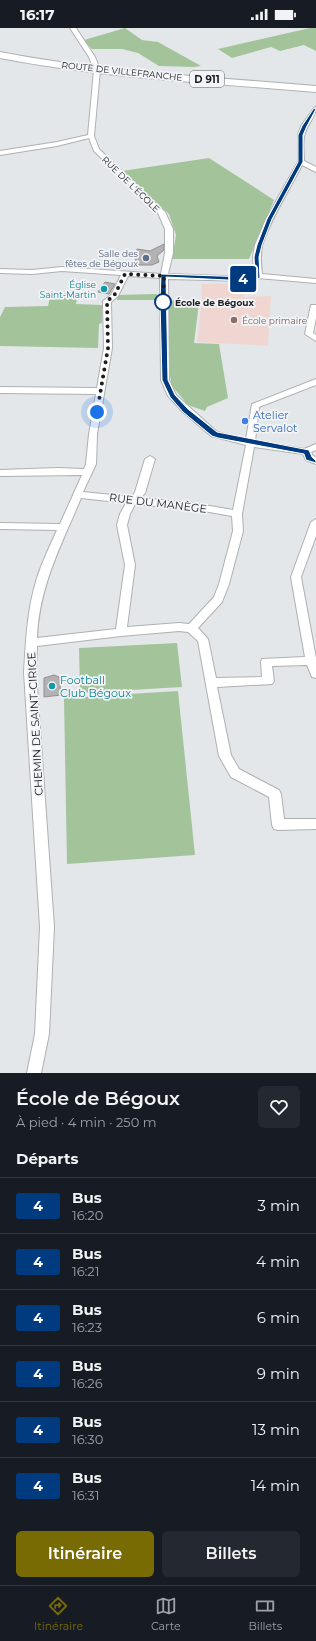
<!DOCTYPE html>
<html lang="fr">
<meta charset="utf-8">
<style>
body{margin:0;font-family:Montserrat,sans-serif;background:#242831;color:#f1f3f6;height:100vh;display:flex;flex-direction:column;font-size:15px;white-space:nowrap}
*{box-sizing:border-box;margin:0}
p{font-size:13px;color:#9ea1a6}
.icon{flex:none;width:22px;height:22px;fill:none;stroke:currentColor;stroke-width:2;stroke-linecap:round;stroke-linejoin:round}
.map{position:relative;height:1045px;overflow:hidden}
.panel{display:flex;flex-direction:column;background:#171b24;flex:1}
.panel>*{flex:none}
.badge{padding:0 8px;border-radius:3px;font-size:14px;line-height:26px}
.you{position:absolute;width:20px;height:20px;margin:-10px;border:3px solid #fff;border-radius:50%;background:#1a73e8;box-shadow:0 0 0 6px #1a73e833}
.map>.badge{position:absolute;translate:-50% -50%;box-shadow:0 0 0 2px #fff}
h2{padding:0 16px;font-size:15px;line-height:36px}
.round{display:grid;place-items:center;flex:none;width:42px;height:42px;border-radius:6px;background:#242831}
.summary{display:flex;align-items:center;justify-content:space-between;height:68px;padding:0 16px}
h1{font-size:19px;font-weight:600;line-height:30px}
.primary-button{display:flex;gap:8px;margin-top:auto;padding:8px 16px}
.primary-button a{flex:1;height:46px;border-radius:6px;background:#786b03;color:#fff;font-size:16px;font-weight:600;line-height:46px;text-align:center}
.primary-button a+a{background:#242831;color:#f1f3f6}
ul{padding:0;list-style:none}
li{display:flex;align-items:center;gap:12px;height:56px;padding:0 16px;border-top:1px solid #363941}
li div{flex:1}
li b{display:block;font-size:15px}
li em{font-style:normal}
li .badge{min-width:44px;font-weight:700;text-align:center}
.status{display:flex;justify-content:space-between;align-items:center;height:28px;padding:0 20px;background:#171b24;direction:ltr}
.status svg{height:11px;fill:currentColor}
.menu{display:flex;justify-content:space-around;align-items:center;height:56px;border-top:1px solid #363941;background:#171b24;font-size:11px;color:#9ea1a6}
.menu a{display:grid;justify-items:center;gap:2px}
.menu .on{color:#786b03}
.map>svg:first-child{display:block}
</style>
<div class="status"><b>16:17</b><svg viewBox="0 0 49 12"><path d="M0 12V9h3v3zM5 12V6h3v6zM10 12V3h3v9zM15 12V0h3v12zM26 1h20v11H26zM47 4h2v5h-2z"/></svg></div>
<div class="map">
<svg width="316" height="1045" viewBox="0 0 316 1045">
<rect width="100%" height="100%" fill="#e4e7ea"/>
<path fill="#f0d6d0" d="M241,255l3,14 27,-1 -3,50 -71,-4 5,-44 -1,-14z"/>
<path fill="#a3c49a" d="M125,0l17,12 16,2 43,24 -8,1 -34,-1 -21,-13 -16,-4h-30l-8,-9z
M310,0h6v23l-12,-6 -24,6 -9,-4 -39,11 -14,-9z
M209,130l65,42 -25,59h-77l4,-24 -7,-21 -47,-43z
M51,265h27l-2,11 26,1v18l-3,1 -1,24 -98,-2v-29l5,-10 43,-1z
M157,266v6h-40v-5z
M166,272l33,3 -5,40 25,1 9,54 -21,9 -2,4 -17,-6 -16,-19 -2,-10 -1,-39z
M177,615l5,44 -102,6 -1,-45z
M178,663l17,164 -128,9 -3,-166z"/>
<path fill="#b4b1b3" stroke="#928f91" d="M164,216v6l-7,6 2,6 -7,3h-17l2,-16 13,2z
M105,254l10,2 -6,10 -11,-2z
M54,647l5,2 2,18 -17,2v-19z"/>
<g fill="none" stroke-linecap="round" stroke-linejoin="round">
<defs>
<path id="minor" d="M70,0h6l19,29 5,13 -6,66 5,13 66,63 8,17v24l-5,21 80,3 6,-2 -1,-18 2,-12 11,-26 32,-57v-27l3,-9 13,-18 2,-1c0,10 -8,16 -11,26 -3,8 -1,19 -1,28l12,6v5l-14,-7c-12,24 -33,56 -40,81 -2,10 -1,19 0,28l54,5v4l-58,-5 -10,3 -80,-2 1,101 7,15 41,37 29,7 6,-35 64,-25v6l-57,22 -4,34 49,8 12,-5v6l-5,2 2,4 3,1v7l-10,-4 -3,-6 -49,-7 -12,67 1,17 -14,53 -7,18 -24,26 10,11 8,39 46,-1 -1,-15 1,-3 43,-2 -14,-80 20,-55 5,-3v17l-15,41 15,81v20l-4,-1 -5,-12 -35,1 2,15 -2,3 -55,3 14,68 8,14 40,21 2,4 3,25h32v10l-38,1 -4,-1 -2,-4 -3,-28 -38,-20 -12,-21 -21,-115 -10,-9 -9,-1 -58,5 -84,10 -1,26 18,255 -5,107 -8,39h-14l8,-39 5,-107 -16,-255c2,-32 3,-63 13,-94 5,-16 13,-32 20,-48l-57,-1v-6l60,1 22,-49 -82,1v-6l57,-2 27,1 2,-5 3,-30 7,-40 -96,-1v-6l97,1 7,-40 -1,-47 8,-6 10,-20 -59,-4 -30,3 -32,-1v-4l32,1 30,-3 99,7 4,-21v-24l-7,-16 -64,-62 -5,-13 -32,8 -57,9v-4l57,-9 31,-7 6,-65 -5,-13zM128,248l32,2 1,102 7,16 15,16 28,24 35,9 -13,65 -35,-6 -57,-6 4,-5 10,-34 -5,-3 -5,3 -10,33 -3,5 -49,-5 13,-28 1,-30 15,-86 -1,-46 7,-6zM81,470l45,5 -6,11 -3,11 8,40 -9,64 -79,9c2,-52 24,-92 44,-140zM135,476l63,6 34,6 1,15 -14,53 -5,13 -25,27 -10,-1 -52,4 8,-62 -8,-40 3,-11z
M311,277h5v13l-3,15 3,2v6l-11,-7z"/>
<path id="primary" d="M0,24c104,20 211,25 316,34v6c-105,-9 -212,-14 -316,-34z"/>
</defs>
<use href="#minor" stroke="#aeb0b3" stroke-width="2"/>
<use href="#primary" stroke="#aeb0b3" stroke-width="2"/>
<use href="#minor" fill="#fff" fill-rule="evenodd"/>
<use href="#primary" fill="#fff" fill-rule="evenodd"/>
</g>
<path fill="#003b80" stroke="#fff" d="M314,80l2,1 -9,17 -4,9v27l-31,57 -10,26 -3,12 1,21 -12,3 -82,-4 2,103 7,15 13,14 29,23 92,18 3,7 4,4v2l-10,-3 -2,-6 -86,-16 -6,-2 -29,-24 -13,-15 -8,-17 -2,-79 1,-27 87,3 7,-2 -1,-18 3,-12 10,-26 31,-57v-27l4,-9z"/>
<g fill="none" stroke-linecap="round" stroke-linejoin="round">
<path stroke="#1c1d1e" stroke-width="4" stroke-dasharray="0 7.2" d="M97,384l11,-64 -1,-47 7,-5 11,-22 39,2 -1,26"/>
</g>
<circle fill="#5c6f8a" stroke="#f2f4f7" stroke-width="1.5" cx="146" cy="230" r="4"/>
<g fill="#0f9aa8" stroke="#f2f4f7" stroke-width="1.5">
<circle cx="104" cy="261" r="4"/>
<circle cx="52" cy="658" r="4"/>
</g>
<circle fill="#fff" stroke="#003b80" stroke-width="2" cx="163" cy="274" r="8"/>
<circle fill="#8d6e63" stroke="#f2f4f7" stroke-width="1.5" cx="234" cy="292" r="4"/>
<circle fill="#3f7fe0" stroke="#f2f4f7" stroke-width="1.5" cx="245" cy="393" r="4"/>
<g text-anchor="middle" dominant-baseline="central" stroke-width="3.5" stroke-linejoin="round" paint-order="stroke">
<g font-size="9" fill="#1c1d1e" stroke="#f2f4f7">
<text transform="translate(122 43) rotate(6)">ROUTE DE VILLEFRANCHE</text>
<text transform="translate(131 156) rotate(44)">RUE DE L'ÉCOLE</text>
</g>
<g font-size="9" fill="#4e5e75" stroke="#f2f4f7" text-anchor="end">
<text x="138" y="225">Salle des<tspan x="138" dy="10">fêtes de Bégoux</tspan></text>
</g>
<g font-size="9" fill="#0d838f" stroke="#f2f4f7" text-anchor="end">
<text x="96" y="256">Église<tspan x="96" dy="10">Saint-Martin</tspan></text>
</g>
<g font-size="9" font-weight="bold" fill="#1c1d1e" stroke="#f2f4f7" text-anchor="start">
<text x="175" y="274">École de Bégoux</text>
</g>
<g font-size="9" fill="#785e54" stroke="#f2f4f7" text-anchor="start">
<text x="242" y="292">École primaire</text>
</g>
<rect fill="#f2f4f7" stroke="#5c5e5f" stroke-width="1" x="190" y="43" width="34" height="16" rx="3"/>
<g font-size="10" font-weight="bold" fill="#1c1d1e">
<text x="207" y="51">D 911</text>
</g>
<g font-size="11" fill="#366cbe" stroke="#f2f4f7" text-anchor="start">
<text x="253" y="387">Atelier<tspan x="253" dy="13">Servalot</tspan></text>
</g>
<g font-size="11" fill="#1c1d1e" stroke="#f2f4f7">
<text transform="translate(158 475) rotate(7)">RUE DU MANÈGE</text>
<text transform="translate(35 696) rotate(-93)">CHEMIN DE SAINT-CIRICE</text>
</g>
<g font-size="11" fill="#0d838f" stroke="#f2f4f7" text-anchor="start">
<text x="60" y="652">Football<tspan x="60" dy="13">Club Bégoux</tspan></text>
</g>
</g>
</svg>
<div class="you" style="left:97px;top:384px"></div>
<b class="badge" style="left:243px;top:251px;background:#003b80;color:#fff">4</b>
</div>
<section class="panel">
<div class="summary"><div><h1>École de Bégoux</h1><p>À pied · 4 min · 250 m</p></div><a class="round"><svg class="icon" aria-label="heart" viewBox="0 0 24 24"><path d="M12 20l-8-8c-3-5 5-10 8-4 3-6 11-1 8 4z"/></svg></a></div>
<h2>Départs</h2>
<ul>
<li><span class="badge" style="background:#003b80;color:#fff">4</span><div><b>Bus</b><p>16:20</p></div><em>3 min</em></li>
<li><span class="badge" style="background:#003b80;color:#fff">4</span><div><b>Bus</b><p>16:21</p></div><em>4 min</em></li>
<li><span class="badge" style="background:#003b80;color:#fff">4</span><div><b>Bus</b><p>16:23</p></div><em>6 min</em></li>
<li><span class="badge" style="background:#003b80;color:#fff">4</span><div><b>Bus</b><p>16:26</p></div><em>9 min</em></li>
<li><span class="badge" style="background:#003b80;color:#fff">4</span><div><b>Bus</b><p>16:30</p></div><em>13 min</em></li>
<li><span class="badge" style="background:#003b80;color:#fff">4</span><div><b>Bus</b><p>16:31</p></div><em>14 min</em></li>
</ul>
<div class="primary-button"><a>Itinéraire</a><a>Billets</a></div>
</section>
<nav class="menu">
<a class="on"><svg class="icon" aria-label="directions" viewBox="0 0 24 24"><path d="M12 3l9 9-9 9-9-9zM9 14v-3h6M13 9l2 2-2 2"/></svg>Itinéraire</a>
<a><svg class="icon" aria-label="map" viewBox="0 0 24 24"><path d="M3 6l6-2 6 2 6-2v14l-6 2-6-2-6 2zM9 4v14M15 6v14"/></svg>Carte</a>
<a><svg class="icon" aria-label="tickets" viewBox="0 0 24 24"><path d="M3 7h18v10H3zM15 7v10"/></svg>Billets</a>
</nav>
